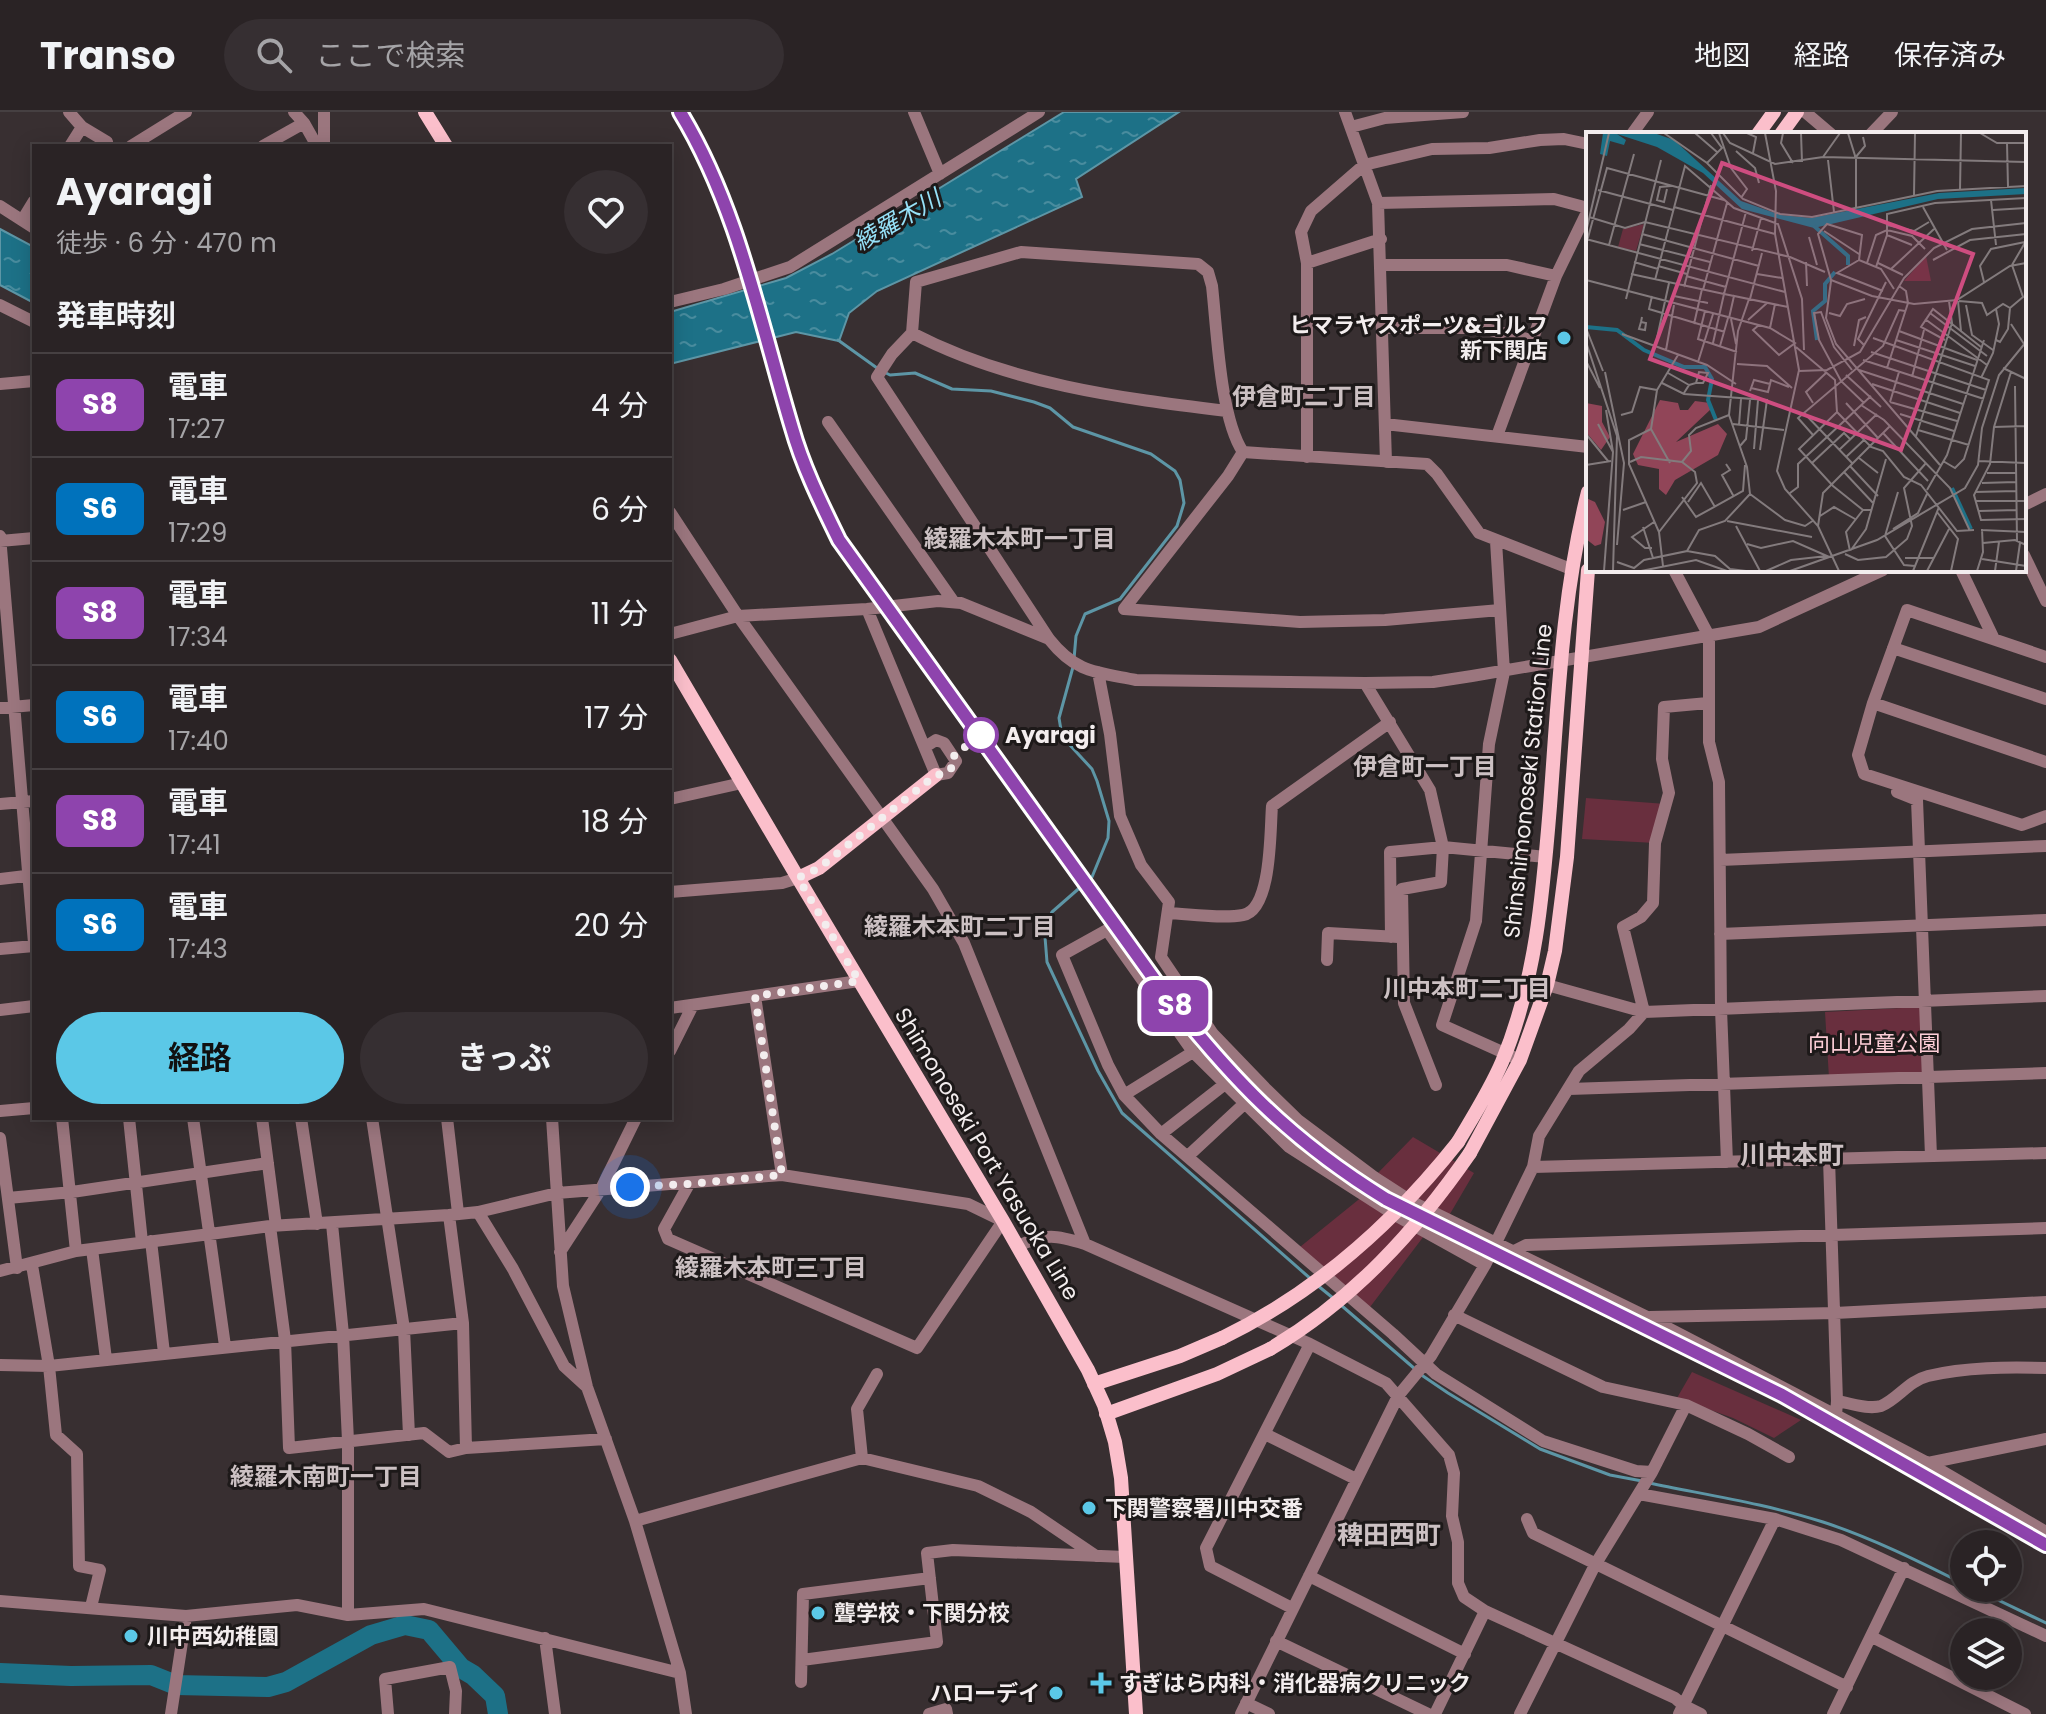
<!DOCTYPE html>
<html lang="ja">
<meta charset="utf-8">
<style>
body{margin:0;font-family:Poppins,"Noto Sans JP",sans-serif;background:#362f32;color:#f1f3f6;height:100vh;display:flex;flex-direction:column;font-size:30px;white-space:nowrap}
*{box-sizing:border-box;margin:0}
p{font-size:26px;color:#a5a4a7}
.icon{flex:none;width:44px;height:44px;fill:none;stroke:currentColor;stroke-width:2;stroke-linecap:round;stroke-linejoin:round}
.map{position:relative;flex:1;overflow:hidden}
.drawer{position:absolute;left:32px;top:32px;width:640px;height:976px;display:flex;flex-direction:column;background:#2a2325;border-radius:0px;box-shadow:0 4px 20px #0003,0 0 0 2px #464042}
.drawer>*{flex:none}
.badge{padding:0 16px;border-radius:12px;font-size:28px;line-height:52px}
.controls{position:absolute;left:1950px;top:1418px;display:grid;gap:16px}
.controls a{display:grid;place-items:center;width:72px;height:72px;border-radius:50%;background:#2a2325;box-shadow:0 4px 20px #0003,0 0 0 2px #464042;font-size:40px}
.you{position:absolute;width:40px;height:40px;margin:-20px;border:6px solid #fff;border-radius:50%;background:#1a73e8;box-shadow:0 0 0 12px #1a73e833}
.map>.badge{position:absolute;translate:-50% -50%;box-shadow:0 0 0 4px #fff}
h2{padding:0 24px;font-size:30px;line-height:72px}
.round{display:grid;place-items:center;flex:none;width:84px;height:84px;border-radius:42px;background:#362f32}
.summary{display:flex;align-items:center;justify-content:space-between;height:136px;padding:0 24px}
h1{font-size:38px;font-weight:700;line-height:60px}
.action{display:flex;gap:16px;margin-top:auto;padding:16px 24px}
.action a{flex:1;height:92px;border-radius:48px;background:#5bc8e7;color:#111;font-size:32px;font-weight:700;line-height:92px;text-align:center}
.action a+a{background:#362f32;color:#f1f3f6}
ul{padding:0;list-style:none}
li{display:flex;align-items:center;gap:24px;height:104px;padding:0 24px;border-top:2px solid #464042}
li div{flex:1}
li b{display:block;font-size:30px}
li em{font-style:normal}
li .badge{min-width:88px;font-weight:700;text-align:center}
header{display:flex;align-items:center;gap:48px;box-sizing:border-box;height:112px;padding:0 40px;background:#2a2325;border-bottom:2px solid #464042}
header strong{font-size:38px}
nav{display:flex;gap:44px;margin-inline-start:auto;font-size:28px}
.search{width:560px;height:72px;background:#362f32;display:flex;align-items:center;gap:20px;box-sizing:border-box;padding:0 28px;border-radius:44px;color:#a5a4a7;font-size:30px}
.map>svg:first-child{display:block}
</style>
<header>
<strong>Transo</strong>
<div class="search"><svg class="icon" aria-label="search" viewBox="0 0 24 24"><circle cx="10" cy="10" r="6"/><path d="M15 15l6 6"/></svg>ここで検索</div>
<nav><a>地図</a><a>経路</a><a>保存済み</a></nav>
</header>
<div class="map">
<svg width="2046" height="1602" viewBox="0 0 2046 1602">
<defs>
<pattern id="water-ripples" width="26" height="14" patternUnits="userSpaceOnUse" patternTransform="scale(2)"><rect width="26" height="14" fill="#1d7187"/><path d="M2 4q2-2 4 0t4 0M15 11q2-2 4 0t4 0" fill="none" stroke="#498c9e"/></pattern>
</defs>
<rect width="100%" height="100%" fill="#382f31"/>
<path fill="#692f3e" d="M1586,686l80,6 -11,39 -73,-4z
M1921,895l3,64 -5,2 -90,5 -4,-66z
M1413,1025l61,36 -27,46 -73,-42z
M1363,1084l64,36 -60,79 -72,-60z
M1692,1260l109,48 -27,18 -41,-20 -56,-20z"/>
<path fill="url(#water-ripples)" stroke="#5d96a6" stroke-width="2" d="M1064,0h115l-103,67 6,18 -205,94 -28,22 -10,28 -43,-9 -126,32v-52l116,-34 46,-24z
M0,117l34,18v56l-34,-18z"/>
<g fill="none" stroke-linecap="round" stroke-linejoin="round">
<path stroke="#5d96a6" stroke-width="3" d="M838,228l39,28
M884,260l6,3 25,-2 37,16 39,2 43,11 16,6 23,19 78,27 24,17 5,9 4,23 -7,23 -57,73 -35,15 -9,22 -2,23
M1073,555l-14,51 2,12 7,13 24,26 5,12 12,40 -1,17 -16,39 -40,35 -6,13 -1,12 2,25 51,109 24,42 190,167
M1317,1173l16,13
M1342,1194l73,63
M1420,1262l28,19 92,56 70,26 32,6
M1649,1371c58,12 118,21 174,39 49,16 95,39 141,62
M1973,1476l73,35"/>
<path stroke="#1d7187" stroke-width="20" d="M0,1561l71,3 80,-1 25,10 92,2 18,-5 85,-47 34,-10 24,5 32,38 12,7 22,21 3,18"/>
<path stroke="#9b767e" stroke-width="12" d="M69,0l13,15 25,15 -3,4
M294,0l10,11 13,23
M324,0v34
M914,0l26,62
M1345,0l33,91 8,259
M1805,0l26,22
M1351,15l34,-9 78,-6
M1632,22l16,-22
M1871,22l21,-22
M70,34l12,-19
M131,34l55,-34
M263,34l41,-23
M1378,91l176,-4 34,9
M0,94l34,22
M23,107l11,-18
M1307,151l74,-24
M1381,153h126l49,11
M670,190l54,-13 66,-22 249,-155
M0,193l34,17
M1383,216h99l49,12
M912,221c98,51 207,65 315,78
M0,272l34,-3
M828,310l125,179
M1385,312l203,23
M1497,324l59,-160 32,-66
M1243,340c-23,-34 -26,-122 -31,-166l-4,-14 -10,-8 -177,-12 -105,30 -4,51 -20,21 -15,23 172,262c27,34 47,33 87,41l229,3 68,-1 39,-6 287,-49 124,-57
M1243,340l-15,24 -104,133 176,13 85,-2 115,-10
M1243,340l184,12 10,10 42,59 92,36
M1307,345v-194l-6,-31 10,-21 53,-46 68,-16 57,-1 51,-8 24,-1 24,5
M2024,393l22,-11
M670,400l68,104 195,273 31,54 121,301
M0,424l34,407
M0,429l34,-3
M1496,429l8,131 -15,72 -13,177 -34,104 78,35
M2024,443l22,46
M1674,458l35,66v106l10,40 2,227 6,153
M1961,458l33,69
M867,497l69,166 12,-2 8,-12 -12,-18 -8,-3 -11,7
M670,522l68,-18 129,-7 71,-8 23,2 88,36
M1893,536l153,51
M2046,545l-139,-47 -34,93 -15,52 6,19 158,51 24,-9
M1098,560l12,62 10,82 21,49 28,37 -8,55 52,77 52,54 33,32 76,57 40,26 233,114 281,146 118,69
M1365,571l65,107 13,57 -2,35 -39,7 2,114 32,82
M1873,591l173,59
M0,596l34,-3
M1897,680l20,8 14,356
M670,687l72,-16
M0,692l34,-3
M1720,748l326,-14
M0,767l34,-4
M670,780l112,-9 16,-5
M1168,801c22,1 54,6 75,2 29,-5 27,-85 29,-109l118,-84
M1720,822l326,-14
M1391,825l-1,-85 53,-5 103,10
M0,837l34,-3
M1327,848l1,-27 70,4
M1547,873l97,27 402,-16
M755,884l27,179
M670,896l189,-27
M0,898l34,-4
M670,939l23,-46
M1569,977l477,-16
M1124,983l69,-43
M0,999l34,-3
M62,1006l14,133
M129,1006l13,124
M193,1006l32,228
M262,1006l14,108
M301,1006l16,106
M372,1006l32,211 5,106
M447,1006l11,95
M552,1006l11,168 24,101 48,134 45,152 6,41
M1161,1022l64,-50
M0,1026l17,130
M1188,1044l56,-52
M1829,1047l8,242 -1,15
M1533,1055l513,-14
M8,1086l64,-6 196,-29
M478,1100l35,57 51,97 23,21
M449,1103l14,108 3,125
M332,1112l11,110 5,107v174
M270,1114l15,114 4,108 135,-15 25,19 17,-4 140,-9
M151,1129l13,112
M1018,1134c28,-13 38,-11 67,-2l225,100 76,39 63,72 5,18 -2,43 6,26v41l6,14 21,14 190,87 8,7 18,9
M92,1137l14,110
M1514,1139l12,-6 520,-17
M560,1140l41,-63 35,-71
M32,1153l17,101 7,69 21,19 2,112 21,4 -9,37
M1485,1153l-90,-50 -106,-68 -96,-95 -86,-122 -45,25 46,110 16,30 37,39 232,200 43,40 107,67 93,30 16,1
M0,1159l76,-20 134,-17 60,-8 179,-11 29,-3 79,-19 225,-18 186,29 35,17 -86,127 -249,-109 -4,-10 25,-45
M1454,1203l149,72 83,18 62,29 41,23
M1650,1205l185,-4 211,-11
M0,1253l49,1 414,-43
M1837,1289c13,2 31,9 44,5 17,-7 27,-25 47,-30 38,-9 79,-9 118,-8
M1265,1322l91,45
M862,1346l-5,-49 20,-35
M1928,1351l118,-24
M1639,1382l136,25 66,21 205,96
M1527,1407l6,14 314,154
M635,1409l227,-63 116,28 53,26 65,44
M1309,1464l156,78
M0,1489l186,15 111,-11 51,10 76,-6 256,64
M1292,1496l-82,-42 -4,-18 104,-204
M1872,1525l153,77
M545,1526l10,76
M1276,1529l152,73
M802,1548l135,-18 -10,-89 26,-3 172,7
M801,1570l2,-88 127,-16
M1246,1591l23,11
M171,1602l15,-98
M388,1602l-3,-35 65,-12 6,24 -1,23
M929,1602l17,-5 1,5
M1241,1602l157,-318 33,-40 54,-91 48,-98 6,-31 40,-65 50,-42 15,-17 -21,-85 18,-10 12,-14 2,-60 14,-50 -7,-34 2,-52 44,-4
M1435,1602l50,-103
M1520,1602l75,-149 57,-93 34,-67
M1679,1602l96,-195
M1833,1602l71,-146"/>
<path stroke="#fbbfcb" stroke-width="14" d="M425,0l21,34
M1758,22l16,-22
M1781,22l16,-22
M670,548l128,218 205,343 85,149 16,35 11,37 6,36 15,236
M798,766l21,-10 117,-93
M1458,1030c16,-27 32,-52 44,-80 34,-81 41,-170 48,-256 8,-105 12,-211 38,-314
M1470,1041l50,-93 27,-75 8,-34 12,-94 21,-287
M1094,1272l86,-28 42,-18
M1106,1302l111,-40 53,-25"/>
<defs>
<path id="rail" d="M680,0c43,72 67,158 91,239 13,49 25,99 46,145 7,15 15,29 22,44l320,446c43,55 87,109 141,154 26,23 56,41 86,59l396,196 264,150"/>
</defs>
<use href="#rail" stroke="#d1cacb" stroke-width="6"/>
<use href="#rail" stroke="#1d1919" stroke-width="3" stroke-dasharray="9" stroke-linecap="butt"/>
<path stroke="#fbbfcb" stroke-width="14" d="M1222,1226c95,-46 171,-114 236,-196
M1270,1237c83,-49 146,-118 200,-196"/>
</g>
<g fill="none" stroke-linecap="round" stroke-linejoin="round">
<defs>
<path id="line" d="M680,0c58,95 80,210 112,316 11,39 29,75 47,112l320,446c70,90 129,153 227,213l396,196 264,150"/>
</defs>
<use href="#line" stroke="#fff" stroke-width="18"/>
<use href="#line" stroke="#8e44ad" stroke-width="12"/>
<path stroke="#f3edee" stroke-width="8" stroke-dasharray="0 14.4" d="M630,1075l59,-3 93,-9 -27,-179 104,-15 -61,-103 21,-10 117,-93 12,-2 8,-12 -2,-6 27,-20"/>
</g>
<g fill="#5bc8e7" stroke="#1d1919" stroke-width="3">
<circle cx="1564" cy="226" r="8"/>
<circle cx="1089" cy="1396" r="8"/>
<circle cx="818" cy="1501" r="8"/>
<circle cx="131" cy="1524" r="8"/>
<path d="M1097 1559h8v8h8v8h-8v8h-8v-8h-8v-8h8z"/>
<circle cx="1056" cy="1581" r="8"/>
</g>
<circle fill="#fff" stroke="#8e44ad" stroke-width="4" cx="981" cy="623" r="16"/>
<g text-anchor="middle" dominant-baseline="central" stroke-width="6" stroke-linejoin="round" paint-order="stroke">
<g font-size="22" font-weight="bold" fill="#f3edee" stroke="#1d1919" text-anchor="start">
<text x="1548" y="213" text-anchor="end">ヒマラヤスポーツ&amp;ゴルフ<tspan x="1548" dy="25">新下関店</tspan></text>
<text x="1105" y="1396">下関警察署川中交番</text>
<text x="834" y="1501">聾学校・下関分校</text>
<text x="147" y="1524">川中西幼稚園</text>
<text x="1119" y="1571">すぎはら内科・消化器病クリニック</text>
<text x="1040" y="1581" text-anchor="end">ハローデイ</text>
</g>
<g font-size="22" font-weight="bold" fill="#f3edee" stroke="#1d1919" text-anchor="start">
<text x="1005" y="623">Ayaragi</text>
</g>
<g font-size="22" fill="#f3edee" stroke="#1d1919">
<text transform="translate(1528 669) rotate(-84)">Shinshimonoseki Station Line</text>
<text transform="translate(987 1042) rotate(59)">Shimonoseki Port Yasuoka Line</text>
</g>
<g font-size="22" fill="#fccdd6" stroke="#1d1919">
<text x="1874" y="931">向山児童公園</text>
</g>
<g font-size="24" font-style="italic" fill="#96e1f8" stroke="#1d1919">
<text transform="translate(897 108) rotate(-30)">綾羅木川</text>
</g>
<g font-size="24" font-weight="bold" fill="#ccc1c3" stroke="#1d1919">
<text x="1304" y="284">伊倉町二丁目</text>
<text x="1020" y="426">綾羅木本町一丁目</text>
<text x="1425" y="654">伊倉町一丁目</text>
<text x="960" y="814">綾羅木本町二丁目</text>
<text x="1467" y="876">川中本町二丁目</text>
<text x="771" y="1155">綾羅木本町三丁目</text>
<text x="326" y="1364">綾羅木南町一丁目</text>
</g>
<g font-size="26" font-weight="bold" fill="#ccc1c3" stroke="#1d1919">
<text x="1792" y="1043">川中本町</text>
<text x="1389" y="1423">稗田西町</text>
</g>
</g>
<g transform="translate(1586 20)">
<rect width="440" height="440" fill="#382f31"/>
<path d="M58,92l-8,27 -18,-4 5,-18zM340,124l5,25h-27z" fill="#692f3e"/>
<path d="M74,268l18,3 2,7h8l7,-9 15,2 1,6 -35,33 42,-18 9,10 -9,21 -43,25 -9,15 -7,-6v-20l-21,-4 -5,-11zM0,271l16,3v16l8,15 -9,13 -15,-18zM0,366l9,4 10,20 -4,22 -6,2 -9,-7z" fill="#914558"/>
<path d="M17,1h51l20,7 67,61 40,14 30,3 128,-25 87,-5v6l-88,5 -124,29 -72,-19 -39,-36 -46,-26 -40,-13 9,6 -2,5 -14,-4 -3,15 -7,-2z" fill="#1d7187"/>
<path fill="none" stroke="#1d7187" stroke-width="4" d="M228,94l34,30v9M0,195l31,3 27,20 40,17h21l7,12 -4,21 8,20M231,208l-4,-29 12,-10v-17l10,-12M366,356l19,41"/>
<path fill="none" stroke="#837b7d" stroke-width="2" d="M78,1l43,30 36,36 37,15 32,3 125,-26 89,-5M109,1l22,19M133,1l12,35 16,21 -6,9M137,1l7,10 45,21 48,-7 203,5M161,1l9,4 -3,16M179,1l11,58 -1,43 24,136 -22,101 8,18 33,37 21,45M197,1l-2,10 12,20M215,1l1,29M262,1l8,26v48M394,1l17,10h29M421,11l1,44M150,19l19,17 4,15M237,25l17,-24M269,26l10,-12 -2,-9M242,28l6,52M121,31l15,-15 -11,-15M81,57l-3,13 -7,-2 3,-13 11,-1M12,58l75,20M374,58l1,-57M328,63l1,-62M405,68l5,45M88,75l101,27M337,75l24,43M407,78l33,-2M3,85l36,11 20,-6 145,35 35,15M301,93l27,6 15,-9M238,99l35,23M0,100l23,-99M56,102l117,32M301,103l25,10M223,105l8,28M0,107l199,53M53,112l71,18M0,113l21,-77 117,32M23,113l25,-91M166,119l9,-33M273,128l3,-25 -35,-11 -9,10 13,46 41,16 42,8 43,-4 53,-34 16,-3M273,128l-22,13 46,18M273,128l22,9 13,20M347,128l37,-20 56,-6M48,130l24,7M220,130l1,24M281,131l9,-28 11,-5 25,6 13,13M292,131l25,12M426,133l14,-24M72,134l29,8M290,135l11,-32v-21l48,-11 91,-5M305,137l43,-40M45,142l93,20M171,142l25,4M100,144l40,11M0,148l184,48 25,15 -16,12 -26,-25 6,-5M69,148l30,-114 49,42 44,16 24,75 2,51M245,149l-5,37 10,26 104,121M398,150l-4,-16 11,-17 34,-7M98,155l27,-102M117,158l24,-87M138,162l22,-82M66,164l-3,13 76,23M88,164l34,7M40,167l35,-139M163,167l-11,32 -9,84 18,52 3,27 35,26 20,6 9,-6M164,167l12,-46M372,169l3,30M373,169l23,2 5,12 16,-11 7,4M380,173l6,30 21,15M424,176l13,-11 -11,-32M119,179l-7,28 39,13M243,181l11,3 7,-12 18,-5M344,181l57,43M143,186l5,-22 54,11M145,187l5,25M339,187l62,46M162,188l19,-17M55,190l5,1 -1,7 -6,-1 2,-7 1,-5M108,192l8,-35M425,192l15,23M0,196l17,43M184,196l5,-24M313,199l78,29M36,202l85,31 29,19M71,206l12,-55M287,206l116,42 -25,79 -9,9 -12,-7M310,208l79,26M359,208l-24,-13 12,-18 48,38M410,208l4,2 8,-13 2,-21M0,210l31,94 -4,135M127,211l11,-49 10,2M278,213l-6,-6 28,-57M134,214l8,-28M268,214l5,-26 7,-3M210,215l39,33 2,32 34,35 12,4 21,26 17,8 36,46 17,-1M80,218l8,-45M285,220l115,38M277,228l121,39M0,229l14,27M112,230l15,-48M151,232l30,2 25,22M301,236l21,-65 -2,-12 -7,-5M417,236l23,11M266,238l-18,-23 -13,-35 -7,1 5,27 22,41 23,22M273,238l104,34M213,239l28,-1 33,-18 44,-74 30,-30 38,-19 54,-6M19,240l19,91 -7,82M425,240l-17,55 -4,37 -16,31 7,25 45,-1M82,241l21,12 -5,8M260,243l35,32M326,245l12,-47M395,246l12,-25 6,-29 -3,-15M76,251l22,11 83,6 -7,50M286,252l88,29M103,253l7,-2 3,-11 9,1 -5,10h-7M429,254l2,155M165,256l17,4 3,-12 18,7M164,259l4,-11 16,4M439,260l1,107M304,270l67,19M304,270l9,-30M227,271l-7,-11 21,-20M260,271l32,35M275,273l23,15 66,68 20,43M20,278l7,42M251,280l-38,37 34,37 30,24h9M218,281l49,51M314,282l54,17M35,283l11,-3 8,-25 17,3M12,292l15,28 -9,119M147,292l51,6M153,293l2,-26M408,295l32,-1M65,297l-22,11v24l30,68 4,34M332,298l51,15M297,301l45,48M0,302l22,27M227,303l-15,-17 85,-72 16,-36 6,1M330,304l36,-113 -3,-22M154,314l6,-7 4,-39M168,317l4,-49M253,318l38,-36M260,325l18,-17M273,326l19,15M393,329l46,2M44,330l11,-5 41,5 13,10 2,11 -38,49M96,330l9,-11 -2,-16 7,-7 33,-13M84,331l-19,-34 6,-39 21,-35M226,331l32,-30 6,6M140,332l4,6 -8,5 12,22M0,333l25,-4M264,334l28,30M258,340l30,32M401,341h29M396,351l34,-1M341,358l20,-35 37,-115M312,360l-13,44 19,29 11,1M389,360l41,-1M204,361l8,-6v-23l73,-68M96,365l14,20 47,-26 2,-26M390,369h50M102,370l13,-19 14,24M37,378l23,-8M393,379l38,-1M351,380l21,27 -7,32M234,384l14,-9 21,12M141,389l85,16M150,394l24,45M232,394l5,-33 67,-67M57,395l10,31M307,397l25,-16 9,-19M395,398l45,2M397,411l32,-3 11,5M161,412l14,4 32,-7 34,15 -36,4 -25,11M66,416h-7l-13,-11 22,-15M265,418l15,-21 20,-70M101,419l28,5 15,13 16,2M264,419l-4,-19 17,-22M259,422l13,6 28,-3 21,-18 5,-13 -8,-38 22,-25M319,426h29M396,427l44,7M31,430l17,6 10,-8 43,-9 12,-21 26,-9 25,-27M55,439l55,-11 31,11M204,439l87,-31 88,-52 13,-23 4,-37 17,-53 27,-33M327,439l26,-64M341,439l22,-42M391,439l6,-19 -1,-23M409,439l4,-29M430,439l4,-28"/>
<path fill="#ce4d80" fill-opacity="0.15" stroke="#ce4d80" stroke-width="4" d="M136,31l251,91 -72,196 -251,-91z"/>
<rect width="440" height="440" fill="none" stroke="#f3edee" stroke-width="4"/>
</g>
</svg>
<div class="controls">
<a><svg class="icon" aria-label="locate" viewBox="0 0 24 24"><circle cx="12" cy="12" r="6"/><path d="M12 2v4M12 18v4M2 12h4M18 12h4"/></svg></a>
<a><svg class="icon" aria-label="layers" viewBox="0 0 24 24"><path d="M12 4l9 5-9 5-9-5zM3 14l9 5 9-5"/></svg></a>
</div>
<div class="you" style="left:630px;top:1075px"></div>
<b class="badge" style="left:1175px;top:894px;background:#8e44ad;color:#fff">S8</b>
<section class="drawer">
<div class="summary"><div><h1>Ayaragi</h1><p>徒歩 · 6 分 · 470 m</p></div><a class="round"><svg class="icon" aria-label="heart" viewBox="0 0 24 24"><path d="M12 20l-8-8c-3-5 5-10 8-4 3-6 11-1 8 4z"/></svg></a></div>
<h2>発車時刻</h2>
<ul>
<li><span class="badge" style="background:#8e44ad;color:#fff">S8</span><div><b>電車</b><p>17:27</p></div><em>4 分</em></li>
<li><span class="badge" style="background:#0072bc;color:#fff">S6</span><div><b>電車</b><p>17:29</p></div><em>6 分</em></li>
<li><span class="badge" style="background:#8e44ad;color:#fff">S8</span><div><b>電車</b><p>17:34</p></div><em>11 分</em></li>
<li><span class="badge" style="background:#0072bc;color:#fff">S6</span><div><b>電車</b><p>17:40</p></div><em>17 分</em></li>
<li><span class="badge" style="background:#8e44ad;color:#fff">S8</span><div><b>電車</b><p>17:41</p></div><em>18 分</em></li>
<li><span class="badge" style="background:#0072bc;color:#fff">S6</span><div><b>電車</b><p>17:43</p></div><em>20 分</em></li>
</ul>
<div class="action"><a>経路</a><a>きっぷ</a></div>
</section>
</div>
